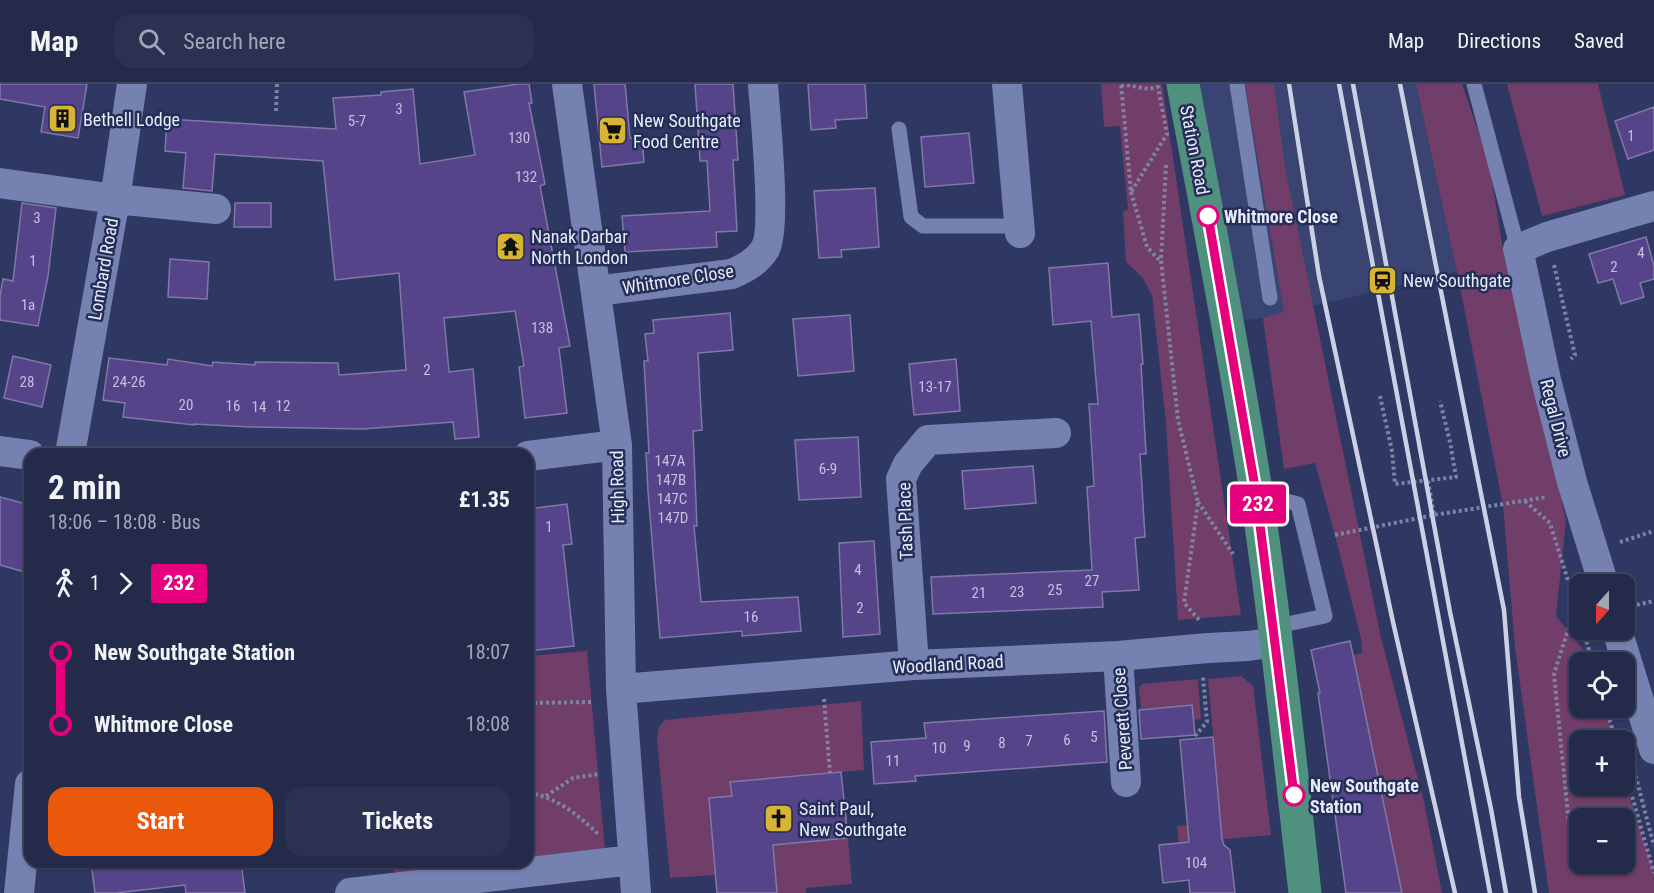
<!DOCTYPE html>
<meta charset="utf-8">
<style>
body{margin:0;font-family:"Roboto Condensed",sans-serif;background:#2b3251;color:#f1f3f6;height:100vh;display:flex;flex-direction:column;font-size:22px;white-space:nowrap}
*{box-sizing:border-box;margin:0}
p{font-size:20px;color:#a3a7b5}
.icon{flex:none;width:33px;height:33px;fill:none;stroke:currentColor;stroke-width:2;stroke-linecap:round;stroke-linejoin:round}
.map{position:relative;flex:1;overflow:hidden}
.sheet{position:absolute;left:24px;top:364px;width:510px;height:420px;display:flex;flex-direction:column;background:#232a4a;border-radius:18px;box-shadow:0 2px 4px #0004,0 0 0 2px #404662}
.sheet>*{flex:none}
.badge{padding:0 12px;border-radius:4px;font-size:21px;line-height:39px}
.needle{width:39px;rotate:201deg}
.buttons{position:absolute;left:1569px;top:490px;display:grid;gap:12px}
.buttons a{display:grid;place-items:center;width:66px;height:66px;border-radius:12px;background:#232a4a;box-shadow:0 2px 4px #0004,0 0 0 2px #404662;font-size:30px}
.map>.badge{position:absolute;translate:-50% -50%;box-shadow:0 0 0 3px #fff}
.legs{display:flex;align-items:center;gap:9px;height:66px;padding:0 24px;font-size:20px}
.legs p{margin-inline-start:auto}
.headline{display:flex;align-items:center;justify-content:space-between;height:102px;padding:0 24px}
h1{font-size:33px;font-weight:700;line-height:45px}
.primary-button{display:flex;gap:12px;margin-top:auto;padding:12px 24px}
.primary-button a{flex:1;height:69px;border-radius:18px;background:#ea580c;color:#fff;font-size:24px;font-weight:700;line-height:69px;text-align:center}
.primary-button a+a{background:#2b3251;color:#f1f3f6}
ul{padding:0 24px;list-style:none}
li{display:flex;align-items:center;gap:21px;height:72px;font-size:22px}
li i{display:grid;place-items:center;width:9px;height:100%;margin:0 8px;background:currentColor}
li i::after{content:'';width:15px;height:15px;margin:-8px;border:4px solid;border-radius:50%;background:#232a4a}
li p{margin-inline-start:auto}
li:first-child i{background:linear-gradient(#0000 50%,currentColor 0)}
li:last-child i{background:linear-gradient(currentColor 50%,#0000 0)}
header{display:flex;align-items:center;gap:36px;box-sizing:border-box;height:84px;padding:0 30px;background:#232a4a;border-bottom:2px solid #404662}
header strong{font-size:28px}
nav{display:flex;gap:33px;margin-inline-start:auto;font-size:21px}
.search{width:420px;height:54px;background:#2b3251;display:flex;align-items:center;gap:15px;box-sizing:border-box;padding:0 21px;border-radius:18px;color:#a3a7b5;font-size:22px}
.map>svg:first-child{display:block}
</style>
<header>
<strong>Map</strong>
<div class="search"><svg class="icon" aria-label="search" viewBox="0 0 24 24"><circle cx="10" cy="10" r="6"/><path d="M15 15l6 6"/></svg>Search here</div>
<nav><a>Map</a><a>Directions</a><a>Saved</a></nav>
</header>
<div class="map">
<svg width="1654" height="809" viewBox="0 0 1654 809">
<rect width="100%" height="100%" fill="#2f3862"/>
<path fill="#394473" d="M1183,0h233l41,188 -194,46 -36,3z"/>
<path fill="#713d69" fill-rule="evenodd" d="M1101,0h61l79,531 -63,5 -12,-197 -14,-128 -10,-18 -16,-15 -3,-51 5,-1 -8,-84 -16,1z
M1245,0h29l11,83 96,471 43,164 18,91h-40l-49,-238 9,-2 -1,-15 -26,-103 -20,-72 -31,6 -21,-151 21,-6z
M1416,0h46l27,79 16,99 61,258 -10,96 38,47h-14v45h26l7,33h-33v45h44l1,-2 29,87v22h-105l-34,-246 -12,-142 -46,-233zM1580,735h44v45h-44z
M1507,0h91l27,111 -83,21z
M587,567l20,220 -210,19 -4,-27 135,-1v-206z
M1241,592l12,10 18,149 -92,8 -2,-17 44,-3 -13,-144z
M1198,595l3,40 -7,1 -2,-15 -51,4 -2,-21 3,-4z
M861,617l3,69 -133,12 1,14 -23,2 4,43 44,6 91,-9 4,46 -46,4v5h-29l-2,-22 -105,7 -13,-138 2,-13 6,-7z"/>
<path fill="#554489" stroke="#8178a8" stroke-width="1.5" d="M0,0h87l-9,54 -37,-6 4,-25 -45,-8z
M518,0h11l3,19h-3l16,81 -5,2 30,160 -11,2 8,65 -42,5 -6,-51 5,-1 -9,-55 -71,7 5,54 24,-3 6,68 -24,2 -2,-17 -90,7 -112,-2 -57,-3v1l-71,-8 2,-14 -22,-3 6,-42 58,7 1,-6 44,7 1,-4 42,3v-3l83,1 1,12 67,-5 -7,-97 -64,7 -12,-119 -108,-7 -3,37 -29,-3 3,-35 -21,-2 2,-32 169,10 -3,-31 48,-3v-3l32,-3 7,75 55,-9 -11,-63z
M594,0h31l5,54 12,-1 2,25 -42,5z
M695,0h38l5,76h-5l4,71 -21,1 1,15 -92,5 -3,-36 88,-5 -3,-50h-7z
M808,0h57l2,34 -32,2 1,8 -25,2z
M1654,23v43l-26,9 -13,-38z
M969,49l5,50 -49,4 -4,-50z
M875,104l4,59 -38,3 1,7 -23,1 -5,-67z
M22,119l34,5 -8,68 -10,50 -38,-6v-24l3,-17 10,2z
M235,119h36v24h-37z
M1646,153l8,29v13l-14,4 4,14 -23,7 -8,-25 -15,4 -9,-29z
M170,175l39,3 -2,37 -39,-2z
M1108,179l4,54 27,-3 4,50h-2l5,90h-6l5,83 -10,1 4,52 -37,2 1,15 -170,7 -2,-37 161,-7 -5,-83 7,-1 -5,-82h9l-7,-83 -38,4 -4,-57z
M730,229l3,37 -35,3 4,77 -9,1 4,95h-3l7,76 97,-5 3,34 -59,5v-5l-82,7 -12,-147 -2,-38h3l-5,-92h4l-3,-27 9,-1 -1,-13z
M850,231l4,56 -56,5 -5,-57z
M13,272l38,9 -9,42 -38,-9z
M956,275l4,52 -46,4 -5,-51z
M858,353l3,60 -62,3 -4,-60z
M1033,382l3,37 -71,6 -3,-38z
M0,413l30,8v11l-6,20 6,2v15l-5,19 -25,-7z
M567,420l5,40 -9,1 11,101 -46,5v-23h6l-6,-52v-67z
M874,457l6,93 -37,3 -4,-94z
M1350,557l7,33 45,219h-56l-28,-200h2l-9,-43z
M1192,621l3,30 -54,4 -2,-29z
M1104,627l3,51 -192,14 1,5 -42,3 -3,-42 55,-4 -2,-15z
M1213,653l9,102 2,6 6,5 5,43h-45l-1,-13 -26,3 -4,-38 30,-3 -9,-102z
M841,688l7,66 -75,7 4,48h-60l-8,-95 23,-2 -2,-14z
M91,778h150l4,31h-59l-1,-8 -69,8h-21z"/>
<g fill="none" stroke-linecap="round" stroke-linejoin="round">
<path stroke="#7d84a3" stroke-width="4" stroke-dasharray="3 3" stroke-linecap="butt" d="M1121,0l28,5 9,-2 9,47 -36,58z
M276,27l1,-27
M1166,81l-5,95 17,160 20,82 -14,101 16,18
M1131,108l16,55 15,16
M1554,181l21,90 -4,4
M1380,312l12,55 3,33 61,-7 -6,-35 -10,-41
M1428,397l6,34
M1525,417l25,22 30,96
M1198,418l35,52
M1335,451l99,-20 113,-18
M1620,458l34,-11
M1631,522l23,-5
M1583,546l10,33
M824,615l6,74
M528,619l65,-1
M1606,624l10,33
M1195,652l12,-14 -4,-45
M1624,684l30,105
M1634,686l20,76
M528,705v10
M529,709c27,4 51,23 70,42
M546,712l27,-18 26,-4
M1572,771l-18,-181 22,-69"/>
<path stroke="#7582b1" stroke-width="15" d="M1237,0l33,214
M1474,0l44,165
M899,45l12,88 12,9h96
M1256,409l42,11 27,112 -52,11"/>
<path stroke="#7582b1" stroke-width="30" d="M567,0l50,361 4,244 15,204
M1007,0l13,149
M0,99l115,16 101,10
M596,207l136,-17c13,-6 25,-12 33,-25 12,-20 0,-135 -2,-165
M0,367l30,4
M70,370l45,-255 17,-115
M528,372l89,-11
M1604,501l-32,-103 -26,-102 -28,-131 29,-12 107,-31
M1617,546l37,119
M1118,572l8,126
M914,581l-13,-186 7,-15 20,-24 128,-7
M621,605l293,-24 204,-9 90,-8 40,-2 28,-4
M19,809l11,-109
M350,809l282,-33"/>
<path stroke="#50907e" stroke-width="33" d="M1183,0c25,135 52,271 73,407 20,134 34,268 49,402"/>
<path stroke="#cbd1e4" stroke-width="4.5" d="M1289,0l30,192 74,346 62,271
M1339,0l151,809
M1353,0l97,528 41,197 15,84
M1400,0l104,526 15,187 16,96"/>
</g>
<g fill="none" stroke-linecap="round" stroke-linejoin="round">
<defs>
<path id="line-1" d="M1208,132l48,277 38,302"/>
</defs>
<use href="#line-1" stroke="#fff" stroke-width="14"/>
<use href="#line-1" stroke="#e6007e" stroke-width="9"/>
</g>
<defs>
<symbol id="building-square" viewBox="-11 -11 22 22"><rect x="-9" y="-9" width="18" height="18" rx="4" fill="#d8b434" stroke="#252e56"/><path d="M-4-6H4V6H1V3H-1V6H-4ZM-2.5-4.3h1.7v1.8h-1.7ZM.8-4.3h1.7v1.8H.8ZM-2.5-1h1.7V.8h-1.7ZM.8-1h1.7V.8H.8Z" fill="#111"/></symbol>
<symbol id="supermarket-square" viewBox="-11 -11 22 22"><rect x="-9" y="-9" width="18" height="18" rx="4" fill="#d8b434" stroke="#252e56"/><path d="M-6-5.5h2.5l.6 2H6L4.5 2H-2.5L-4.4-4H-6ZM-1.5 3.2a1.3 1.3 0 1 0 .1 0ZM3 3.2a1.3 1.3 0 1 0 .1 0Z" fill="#111"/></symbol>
<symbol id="temple-square" viewBox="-11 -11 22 22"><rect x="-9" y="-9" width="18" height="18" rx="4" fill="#d8b434" stroke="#252e56"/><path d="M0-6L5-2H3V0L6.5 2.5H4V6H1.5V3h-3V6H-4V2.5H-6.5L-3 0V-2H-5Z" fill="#111"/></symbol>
<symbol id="station-square" viewBox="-11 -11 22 22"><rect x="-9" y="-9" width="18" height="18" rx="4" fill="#d8b434" stroke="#252e56"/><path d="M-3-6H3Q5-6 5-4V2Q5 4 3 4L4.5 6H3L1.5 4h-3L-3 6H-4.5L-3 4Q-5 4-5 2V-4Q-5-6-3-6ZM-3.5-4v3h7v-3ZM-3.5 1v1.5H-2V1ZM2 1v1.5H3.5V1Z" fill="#111"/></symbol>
<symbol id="church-square" viewBox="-11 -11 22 22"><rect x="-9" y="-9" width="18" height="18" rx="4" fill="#d8b434" stroke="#252e56"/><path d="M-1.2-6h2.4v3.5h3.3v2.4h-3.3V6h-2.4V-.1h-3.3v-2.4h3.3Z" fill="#111"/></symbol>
</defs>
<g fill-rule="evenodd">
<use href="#building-square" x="46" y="18" width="33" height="33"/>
<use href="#supermarket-square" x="596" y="30" width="33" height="33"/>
<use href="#temple-square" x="494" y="146" width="33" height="33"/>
<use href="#station-square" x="1366" y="180" width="33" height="33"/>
<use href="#church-square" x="762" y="718" width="33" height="33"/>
</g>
<g fill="#fff" stroke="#e6007e" stroke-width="3">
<circle cx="1208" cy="132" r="10"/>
<circle cx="1294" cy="711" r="10"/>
</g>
<g text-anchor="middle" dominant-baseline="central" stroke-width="5" stroke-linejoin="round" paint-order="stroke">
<g font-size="15" fill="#c2c1de">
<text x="399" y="25">3</text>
<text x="357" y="37">5-7</text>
<text x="1631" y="52">1</text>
<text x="519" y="54">130</text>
<text x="526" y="93">132</text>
<text x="37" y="134">3</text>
<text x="1641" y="169">4</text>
<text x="33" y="177">1</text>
<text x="1614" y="183">2</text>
<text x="28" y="221">1a</text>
<text x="542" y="244">138</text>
<text x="427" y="286">2</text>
<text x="27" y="298">28</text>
<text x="129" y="298">24-26</text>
<text x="935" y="303">13-17</text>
<text x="186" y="321">20</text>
<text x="233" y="322">16</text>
<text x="283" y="322">12</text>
<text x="259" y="323">14</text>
<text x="670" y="377">147A</text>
<text x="828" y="385">6-9</text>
<text x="671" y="396">147B</text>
<text x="672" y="415">147C</text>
<text x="673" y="434">147D</text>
<text x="549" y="443">1</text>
<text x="858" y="486">4</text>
<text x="1092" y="497">27</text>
<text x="1055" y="506">25</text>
<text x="1017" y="508">23</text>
<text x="979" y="509">21</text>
<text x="860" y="524">2</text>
<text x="751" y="533">16</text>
<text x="1094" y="653">5</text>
<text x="1067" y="656">6</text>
<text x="1029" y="657">7</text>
<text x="1002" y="659">8</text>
<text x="967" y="662">9</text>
<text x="939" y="664">10</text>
<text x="893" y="677">11</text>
<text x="1196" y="779">104</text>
</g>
<g font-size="18" fill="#e6ebfb" stroke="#252e56" text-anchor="start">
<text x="83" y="35">Bethell Lodge</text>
<text x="633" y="36">New Southgate<tspan x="633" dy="21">Food Centre</tspan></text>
<text x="531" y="152">Nanak Darbar<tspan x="531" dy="21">North London</tspan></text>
<text x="1403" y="196">New Southgate</text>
<text x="799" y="724">Saint Paul,<tspan x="799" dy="21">New Southgate</tspan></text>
</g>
<g font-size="18" fill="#e6ebfb" stroke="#252e56">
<text transform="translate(1195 66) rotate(79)">Station Road</text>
<text transform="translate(103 185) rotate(-80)">Lombard Road</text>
<text transform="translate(678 195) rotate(-9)">Whitmore Close</text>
<text transform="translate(1556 334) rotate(76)">Regal Drive</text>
<text transform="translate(617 403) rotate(-91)">High Road</text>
<text transform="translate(905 437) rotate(-92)">Tash Place</text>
<text transform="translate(948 580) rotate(-3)">Woodland Road</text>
<text transform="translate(1122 635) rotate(-94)">Peverett Close</text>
</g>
<g font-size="18" font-weight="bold" fill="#e6ebfb" stroke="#252e56" text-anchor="start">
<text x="1224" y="132">Whitmore Close</text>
<text x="1310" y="701">New Southgate<tspan x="1310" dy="21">Station</tspan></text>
</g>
</g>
</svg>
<div class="buttons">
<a><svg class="needle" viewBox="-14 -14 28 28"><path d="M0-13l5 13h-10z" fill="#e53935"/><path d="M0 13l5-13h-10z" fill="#a3a7b5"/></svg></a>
<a><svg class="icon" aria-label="locate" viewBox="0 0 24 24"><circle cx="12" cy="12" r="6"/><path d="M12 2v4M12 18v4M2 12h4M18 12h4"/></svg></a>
<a>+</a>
<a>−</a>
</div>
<b class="badge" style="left:1258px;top:420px;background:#e6007e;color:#fff">232</b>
<section class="sheet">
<div class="headline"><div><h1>2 min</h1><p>18:06 – 18:08 · Bus</p></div><b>£1.35</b></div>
<div class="legs"><svg class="icon" aria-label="walk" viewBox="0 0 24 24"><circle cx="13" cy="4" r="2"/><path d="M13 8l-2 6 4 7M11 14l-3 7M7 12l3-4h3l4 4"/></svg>1<svg class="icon" aria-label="forward" viewBox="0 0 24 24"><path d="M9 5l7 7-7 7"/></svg><b class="badge" style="background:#e6007e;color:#fff">232</b></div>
<ul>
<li><i style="color:#e6007e"></i><b>New Southgate Station</b><p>18:07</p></li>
<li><i style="color:#e6007e"></i><b>Whitmore Close</b><p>18:08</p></li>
</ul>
<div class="primary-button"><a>Start</a><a>Tickets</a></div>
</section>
</div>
